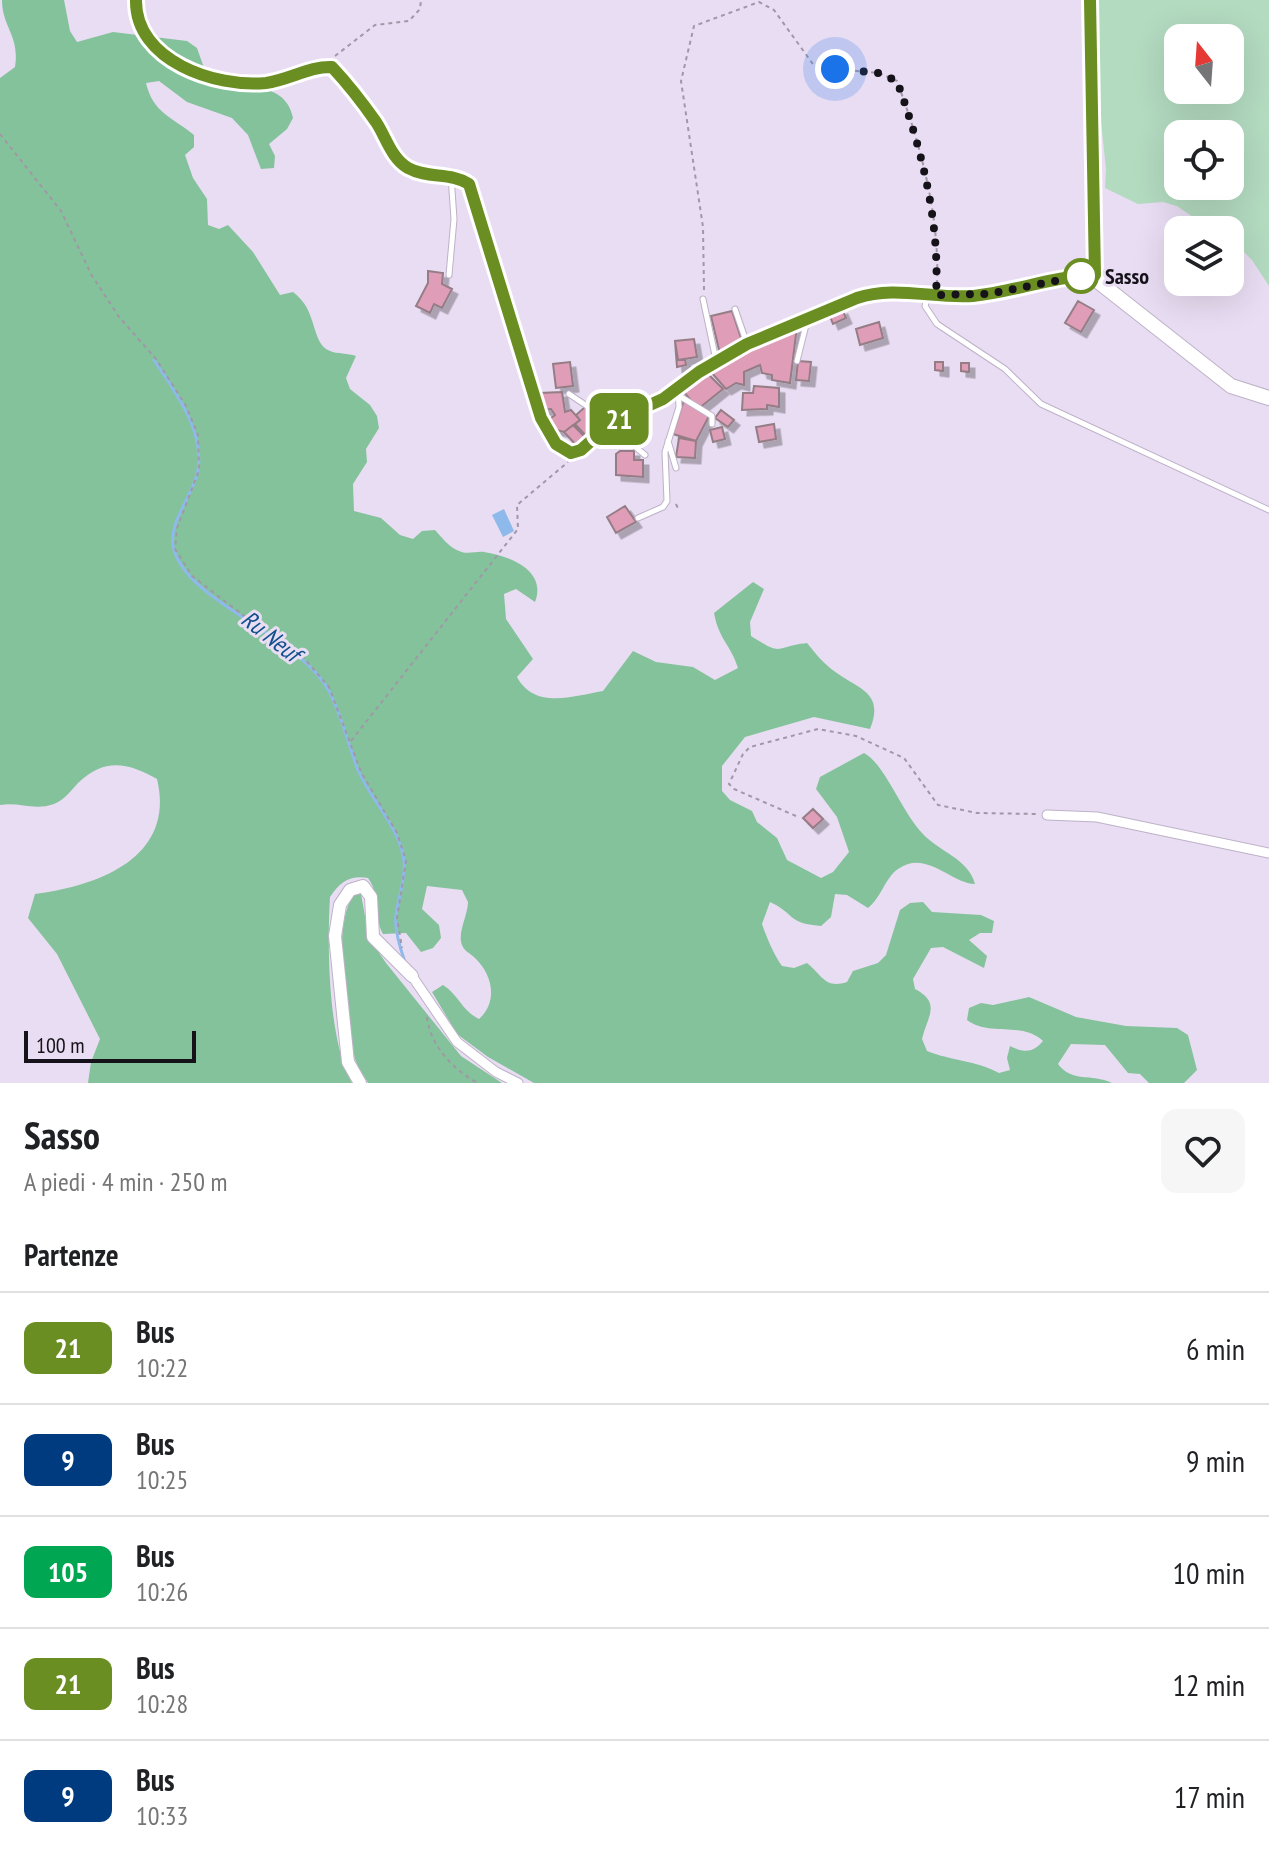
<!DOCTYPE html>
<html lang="it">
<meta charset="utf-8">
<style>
body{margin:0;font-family:"PT Sans Narrow",sans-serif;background:#f6f6f6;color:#202124;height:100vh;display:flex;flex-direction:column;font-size:30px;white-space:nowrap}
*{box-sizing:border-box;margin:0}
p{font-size:26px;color:#757577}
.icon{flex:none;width:44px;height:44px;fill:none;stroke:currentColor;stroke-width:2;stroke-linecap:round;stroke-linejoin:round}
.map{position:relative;height:1083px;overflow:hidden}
.panel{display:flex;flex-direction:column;background:#fff;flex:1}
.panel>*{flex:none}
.badge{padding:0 16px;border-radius:12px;font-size:28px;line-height:52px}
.needle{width:52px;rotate:343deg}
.controls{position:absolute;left:1164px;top:24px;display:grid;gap:16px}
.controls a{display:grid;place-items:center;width:80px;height:80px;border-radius:16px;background:#fff;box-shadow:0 8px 32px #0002;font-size:40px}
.scale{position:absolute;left:24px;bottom:20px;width:172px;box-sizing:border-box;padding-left:8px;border:4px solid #161219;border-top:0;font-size:22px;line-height:28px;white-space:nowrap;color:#161219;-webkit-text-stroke:6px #e9ddf3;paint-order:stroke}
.you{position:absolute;width:40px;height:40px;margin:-20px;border:6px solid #fff;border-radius:50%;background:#1a73e8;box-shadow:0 0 0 12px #1a73e833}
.map>.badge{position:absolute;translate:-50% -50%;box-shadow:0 0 0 4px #fff}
h2{padding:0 24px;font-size:30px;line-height:72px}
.round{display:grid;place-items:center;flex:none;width:84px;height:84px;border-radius:16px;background:#f6f6f6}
.summary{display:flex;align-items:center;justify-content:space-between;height:136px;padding:0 24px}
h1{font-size:38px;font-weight:700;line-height:60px}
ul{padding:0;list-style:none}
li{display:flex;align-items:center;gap:24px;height:112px;padding:0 24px;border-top:2px solid #e0e0e0}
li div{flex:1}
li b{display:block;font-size:30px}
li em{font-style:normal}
li .badge{min-width:88px;font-weight:700;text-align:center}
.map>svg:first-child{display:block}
</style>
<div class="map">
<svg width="1269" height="1083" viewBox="0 0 1269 1083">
<defs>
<filter id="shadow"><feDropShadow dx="5.5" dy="5.5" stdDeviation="0" flood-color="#0004"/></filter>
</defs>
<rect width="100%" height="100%" fill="#e9ddf3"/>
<path fill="#b3dbc0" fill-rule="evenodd" d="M1097,0h172v286l-17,-26 -22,-22v-8h-18l-35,-24 -14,-4 -25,2 -33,-16 1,-19 -9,-85zM1178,38h52v52h-52zM1178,134h52v52h-52z"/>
<path fill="#84c29b" d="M2,0h62l6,31 7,11 36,-10 74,9 10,7 12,34c31,5 77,-2 84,36l-6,11 -18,15 6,12 -1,12 -13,1 -13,-34 -16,-17 -45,-16 -28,-21 -13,2c7,30 26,34 48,52v12l-9,8 8,23 14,21 1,26 11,4 9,-4 25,27 27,43 13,-3c26,19 17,51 37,59 7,3 18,2 26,5l-10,22 4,11 20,16 7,11 2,12 -13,21 1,13 -14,22 1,27 27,7 19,17 13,4 9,-8 13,-1c7,8 14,17 24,21 8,4 17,0 25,1 27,4 63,19 51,50l-19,-13 -12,5 2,25 27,40 -16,18c18,33 56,19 86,14l30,-40 23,11 37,5 22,13 23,-12c-7,-23 -19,-28 -24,-55l39,-31 11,7 -14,33 1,14c33,21 22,11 56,7 8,10 17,21 27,28 24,18 51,21 36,58l-56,-12 -69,20 -23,29v25l8,9 22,11 5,11 20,16 10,22 34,18 12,-6 16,-20 -12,-35 -21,-28 4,-12 44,-24c20,10 38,59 58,80 17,19 46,25 53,51 -25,-1 -49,-35 -77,-15 -13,9 -17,29 -30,39l-21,-13 -12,-1 -4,23 -10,9c-35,-3 -25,-12 -51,-24l-8,22c4,12 13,33 20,42l12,2 13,-5c16,13 18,26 40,19l6,-11 25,-8 8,-8 14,-45 10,-7 13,-1 9,10 49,3 13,6 -2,12h-12l-11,7 18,16 -3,12 -41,-21 -12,1 -18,31 2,10c27,14 12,28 7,50l5,12c25,10 48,9 72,22l11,-3 -3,-12 3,-12c14,7 23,7 33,-5 -22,-20 -53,-4 -76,-21l2,-12 12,-5 12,2 36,-8 47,20 50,9 51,2 11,7 9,35 -13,13h-35l-9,-9 -12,-1 -23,-28 -34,-1 -13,20c14,19 33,9 54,19h-578l-46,-26 -31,-23 -25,-42 11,-7c15,9 19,26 36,34 19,-17 14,-44 -4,-61 -5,-5 -11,-7 -13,-13 -5,-12 6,-30 6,-43l-6,-12 -35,-4 -5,23 17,16 2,13 -8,10 -12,4 -15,-19 -23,1c-10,-18 -2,-38 -15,-56 -18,-3 -28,4 -38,19 -3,49 -2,144 22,186h-264l3,-21 9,-23 -43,-85 -29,-36 7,-24c63,-8 141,-36 122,-115 -30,-17 -53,-21 -79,4 -7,8 -14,17 -24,21 -20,7 -34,-2 -54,1v-727l15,-11c5,-31 -13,-40 -13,-67z
M361,894l8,44 17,25 75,93 41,27h-134c-5,-9 -12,-18 -14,-28 -8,-37 -23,-130 0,-160z"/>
<path fill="#8ebaeb" d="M504,509l10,22 -11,6 -11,-22z"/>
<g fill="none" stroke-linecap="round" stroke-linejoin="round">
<path stroke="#8ebaeb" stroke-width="3" d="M154,360c21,32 50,69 44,110 -4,25 -32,54 -24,80 16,54 125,85 155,141 13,25 19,53 29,79 13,31 42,57 46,91 2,18 -6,37 -8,54 -2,15 4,33 9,47"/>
</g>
<path fill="#df9db7" stroke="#957d86" stroke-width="2" filter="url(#shadow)" d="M428,271l15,2 -1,11 10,5 -10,19 -8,-4 -4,9 -14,-7 12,-23z
M1078,301l16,9 -13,22 -16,-9z
M842,309l4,9 -13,6 -4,-10z
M732,311l11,33 -23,10 -9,-38z
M879,322l4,16 -23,7 -4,-16z
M797,326l-7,57 -18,-3v-5l-10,-2 -2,-8 -16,7v13l-8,-2 -10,6 -15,-17 16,-13z
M694,339l3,18 -19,3 -3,-19z
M675,341l3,19 7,-1 1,6 -9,2z
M798,361l13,1 -2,19 -13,-1z
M570,362l3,24 -17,2 -3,-24z
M935,362h8v9l-8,-1z
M961,363h8v9l-8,-1z
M705,371l18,18 -25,20 -15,-18z
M754,386l25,2v19l-12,-2v4l-25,1 1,-17h10z
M562,392l3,20 6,-2 9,10 -16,12 -11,-3 -6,-8 8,-6 -4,-6 -10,1 -2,-17z
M609,392l6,13 -17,8 -6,-13z
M684,400l25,16 -13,25 -23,-7z
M585,407l15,14 -13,16 -12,-13 5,-4 -4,-5z
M721,410l13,10 -6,7 -13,-9z
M774,424l2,15 -17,3 -3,-15z
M573,425l13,13 -9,8 -13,-14z
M722,427l3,12 -12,3 -3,-12z
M679,438l17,3 -1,17 -19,-1z
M620,451h14v9h9v17l-27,-2v-21z
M625,506l11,16 -20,11 -9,-16z
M813,809l10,10 -10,9 -10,-10z"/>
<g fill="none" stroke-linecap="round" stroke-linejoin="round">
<defs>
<path id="service" d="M449,275l5,-56 -3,-43
M928,295l-3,11 12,18 68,45 36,35 228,106
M703,299l13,61
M735,309l12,35
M797,361l10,-40
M569,394l42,28
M681,397l31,19v8
M614,422l5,11 26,22
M668,441l8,27
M638,518l25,-11 4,-6 -2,-49 14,-45 -1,-18"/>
<path id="minor" d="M136,0c-2,61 80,88 130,83 23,-3 44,-17 66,-16 16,17 30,35 43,55 11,15 16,36 33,46 20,11 42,4 61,16l72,234 15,26 15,9 10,-3 31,-28 51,-23 54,-38 121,-57 38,-13 94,5 91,-18 34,-3
M1047,815l50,2 172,36
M412,976l45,66 39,30 22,11"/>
<path id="tertiary" d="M360,1083l-12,-21 -13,-126 5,-31 10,-15 13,-4 8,11 2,40 39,39"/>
<path id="secondary" d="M1090,0l5,275 5,8 131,103 38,12"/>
</defs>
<use href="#service" stroke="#bdb2c7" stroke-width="7"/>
<use href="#minor" stroke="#bdb2c7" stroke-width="11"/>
<use href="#tertiary" stroke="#bdb2c7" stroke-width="14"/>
<use href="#secondary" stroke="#bdb2c7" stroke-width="16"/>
<path stroke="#a097a7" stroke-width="2" stroke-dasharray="4 4" stroke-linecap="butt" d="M335,56l40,-31 34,-4 11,-12 1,-9
M0,134l61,77 30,63 28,43 37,42 30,47 12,29 1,35 -22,58 -2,21 17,27 60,46 44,27 33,38 32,85 36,61 9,28 -9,57 5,30
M704,290l-1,-63 -22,-146 13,-55 65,-24 15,8 41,57 64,6 18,8c24,65 43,135 40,205
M676,504l3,7
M351,741l167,-212 -1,-24 51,-43
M796,816l-62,-27 -5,-5 14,-30 7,-7 68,-18 38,7 48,22 34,47 39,8 60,1
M427,1017c3,28 26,53 51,66"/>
<use href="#service" stroke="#fff" stroke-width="5"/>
<use href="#minor" stroke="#fff" stroke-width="9"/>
<use href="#tertiary" stroke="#fff" stroke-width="12"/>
<use href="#secondary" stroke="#fff" stroke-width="14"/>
</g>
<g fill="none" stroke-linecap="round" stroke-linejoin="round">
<defs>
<path id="line" d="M136,0c-1,61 80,88 130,83 23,-3 44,-17 66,-16 16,17 30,35 44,55 10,15 15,36 32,46 20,11 42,4 61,16l72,234 15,26 15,9 10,-3 31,-28 51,-23 36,-27 48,-28 110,-46c37,-13 77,1 116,-2 41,-4 80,-20 122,-21l-5,-275"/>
</defs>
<use href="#line" stroke="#fff" stroke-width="18"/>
<use href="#line" stroke="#6b8e23" stroke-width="12"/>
<path stroke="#161219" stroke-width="8" stroke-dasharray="0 14.4" d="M835,69l44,4 18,8c25,69 43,141 39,214l52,-1 93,-18"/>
</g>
<circle fill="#fff" stroke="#6b8e23" stroke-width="4" cx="1081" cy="276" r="16"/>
<g text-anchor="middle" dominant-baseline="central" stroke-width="6" stroke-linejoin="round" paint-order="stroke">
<g font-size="22" font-weight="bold" fill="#161219" stroke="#e9ddf3" text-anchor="start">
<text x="1105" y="276">Sasso</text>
</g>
<g font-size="24" font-style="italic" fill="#12508c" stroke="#e9ddf3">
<text transform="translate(271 636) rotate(38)">Ru Neuf</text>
</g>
</g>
</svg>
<div class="controls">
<a><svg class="needle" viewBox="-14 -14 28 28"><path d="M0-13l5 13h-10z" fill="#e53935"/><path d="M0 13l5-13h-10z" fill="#757577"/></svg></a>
<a><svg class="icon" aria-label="locate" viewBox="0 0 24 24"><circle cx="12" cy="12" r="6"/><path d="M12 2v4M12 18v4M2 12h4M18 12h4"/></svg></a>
<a><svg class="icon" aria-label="layers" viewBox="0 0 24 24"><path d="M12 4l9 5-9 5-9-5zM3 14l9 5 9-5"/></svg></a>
</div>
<div class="scale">100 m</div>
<div class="you" style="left:835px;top:69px"></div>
<b class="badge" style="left:619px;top:419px;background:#6b8e23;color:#fff">21</b>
</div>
<section class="panel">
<div class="summary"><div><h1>Sasso</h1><p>A piedi · 4 min · 250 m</p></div><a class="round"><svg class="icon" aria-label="heart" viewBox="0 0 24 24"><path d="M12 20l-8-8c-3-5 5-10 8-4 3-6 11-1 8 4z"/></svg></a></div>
<h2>Partenze</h2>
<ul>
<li><span class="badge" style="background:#6b8e23;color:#fff">21</span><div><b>Bus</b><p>10:22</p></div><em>6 min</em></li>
<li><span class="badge" style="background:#003b80;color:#fff">9</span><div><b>Bus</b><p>10:25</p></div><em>9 min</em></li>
<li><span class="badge" style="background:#00a651;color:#fff">105</span><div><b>Bus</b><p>10:26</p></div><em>10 min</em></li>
<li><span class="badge" style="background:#6b8e23;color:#fff">21</span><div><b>Bus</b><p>10:28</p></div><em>12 min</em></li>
<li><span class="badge" style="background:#003b80;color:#fff">9</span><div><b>Bus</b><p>10:33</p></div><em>17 min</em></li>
</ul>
</section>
